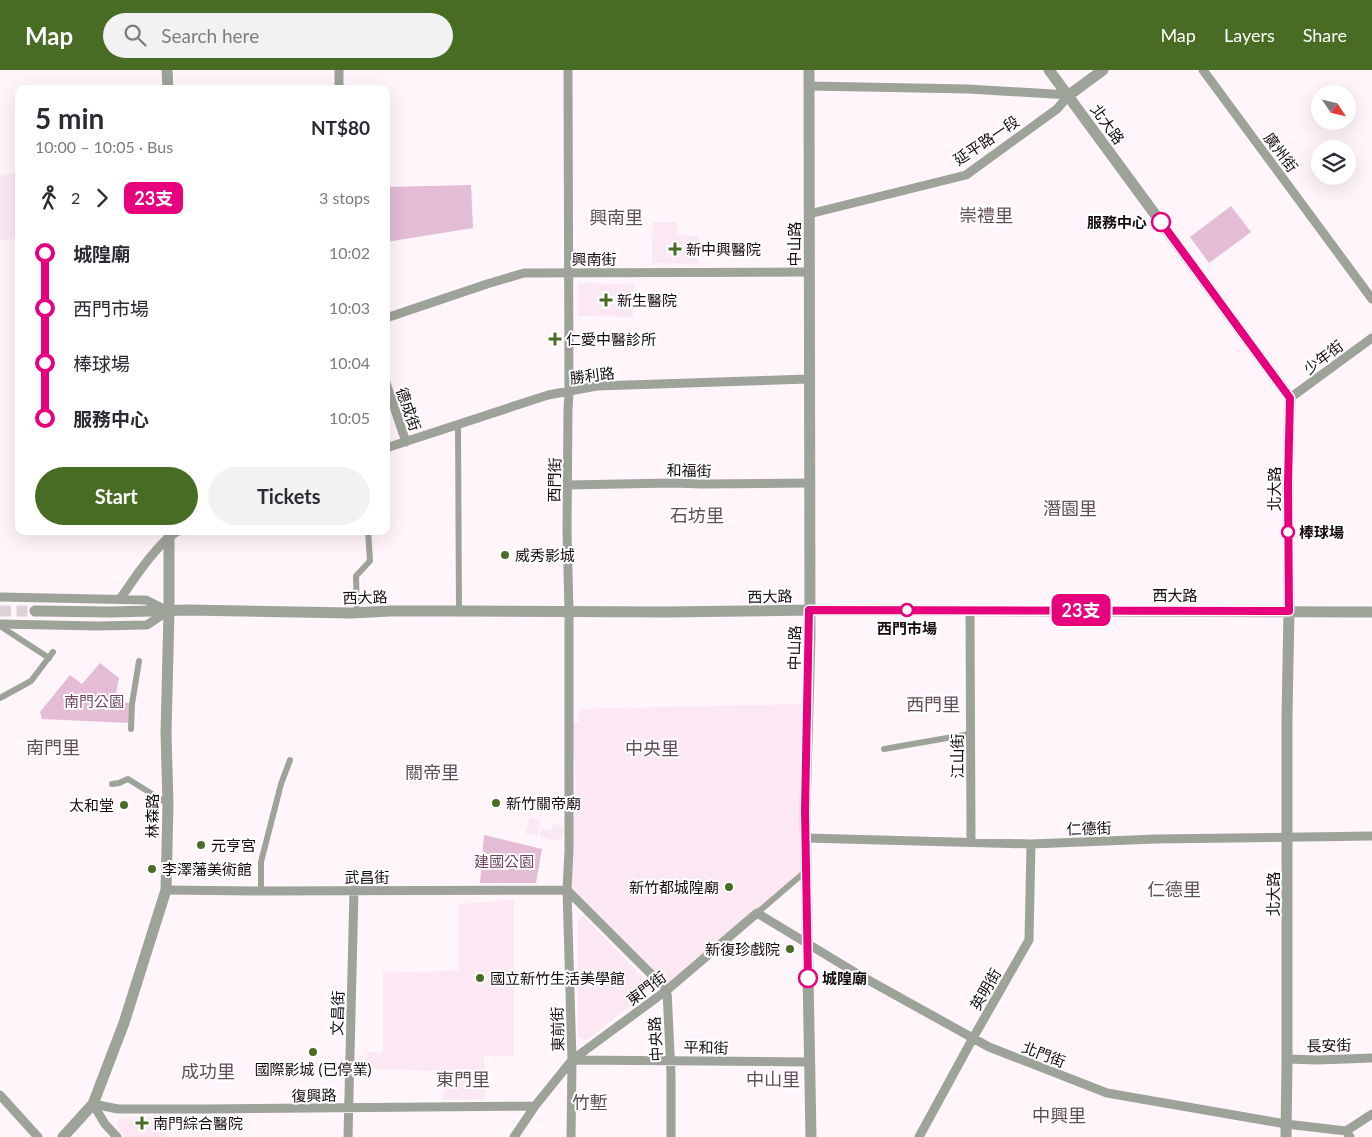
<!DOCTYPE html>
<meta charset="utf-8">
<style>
body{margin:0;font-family:Lato,"Noto Sans TC",sans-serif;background:#f2f2f3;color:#2b2b33;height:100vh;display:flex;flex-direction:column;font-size:19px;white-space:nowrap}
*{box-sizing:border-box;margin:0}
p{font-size:16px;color:#7c7c81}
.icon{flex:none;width:28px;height:28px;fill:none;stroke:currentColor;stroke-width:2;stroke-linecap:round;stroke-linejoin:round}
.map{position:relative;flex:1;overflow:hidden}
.details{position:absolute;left:15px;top:15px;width:375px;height:450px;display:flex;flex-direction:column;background:#fff;border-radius:10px;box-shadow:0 5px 20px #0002}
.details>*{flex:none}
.badge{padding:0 10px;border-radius:8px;font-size:18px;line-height:32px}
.needle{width:32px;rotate:125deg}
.buttons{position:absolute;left:1311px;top:15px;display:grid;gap:10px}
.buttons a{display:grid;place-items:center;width:45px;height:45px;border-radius:50%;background:#fff;box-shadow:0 5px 20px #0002;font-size:25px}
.map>.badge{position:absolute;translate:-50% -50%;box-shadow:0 0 0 2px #fff}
.legs{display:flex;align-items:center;gap:8px;height:55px;padding:0 20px;font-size:16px}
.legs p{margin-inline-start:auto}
.summary{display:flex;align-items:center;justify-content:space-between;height:85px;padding:0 20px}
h1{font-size:28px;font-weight:700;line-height:38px}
.cta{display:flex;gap:10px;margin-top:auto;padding:10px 20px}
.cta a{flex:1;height:58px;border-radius:30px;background:#496c24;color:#fff;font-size:20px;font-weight:700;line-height:58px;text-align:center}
.cta a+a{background:#f2f2f3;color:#2b2b33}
ul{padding:0 20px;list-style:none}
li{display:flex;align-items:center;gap:18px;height:55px;font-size:19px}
li i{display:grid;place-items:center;width:8px;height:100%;margin:0 6px;background:currentColor}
li i::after{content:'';width:12px;height:12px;margin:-6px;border:4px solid;border-radius:50%;background:#fff}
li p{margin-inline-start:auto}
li:first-child i{background:linear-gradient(#0000 50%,currentColor 0)}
li:last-child i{background:linear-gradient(currentColor 50%,#0000 0)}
header{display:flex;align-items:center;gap:30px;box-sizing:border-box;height:70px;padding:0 25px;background:#496c24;color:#fff}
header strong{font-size:24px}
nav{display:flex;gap:28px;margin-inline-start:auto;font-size:18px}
.search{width:350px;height:45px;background:#f2f2f3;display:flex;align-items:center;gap:12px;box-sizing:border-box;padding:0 18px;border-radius:28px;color:#7c7c81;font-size:19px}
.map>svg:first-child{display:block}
</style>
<header>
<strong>Map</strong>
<div class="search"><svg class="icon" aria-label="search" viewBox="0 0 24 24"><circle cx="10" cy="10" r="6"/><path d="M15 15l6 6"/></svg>Search here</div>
<nav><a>Map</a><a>Layers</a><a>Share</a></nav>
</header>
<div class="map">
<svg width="1372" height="1067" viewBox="0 0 1372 1067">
<rect width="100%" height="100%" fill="#fff5fb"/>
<path fill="#fbe8f3" d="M19,102v66l-19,3v-65z
M653,152h24v13l22,1 -1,28 -46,-1z
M579,213l55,1 -1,33 -55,-1z
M801,634v13l6,1 -1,153 -139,117 -99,-97 8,-98 -3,-71h6v-13z
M530,747l11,3 -4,16 -12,-3z
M552,754l12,2 -1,11 -3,3 -5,1 -16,-5 3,-8 10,3z
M514,830v156h-30l1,43 -42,1 1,-29 -78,-2 1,-17 16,1v-81l76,-1v-67z
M583,846l64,66v10l-60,48 -9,-4v-116z
M165,1047v20h-40l-8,-9 2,-10z"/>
<path fill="#e4bcd5" d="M471,115l2,43 -87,14v-55z
M1231,136l20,26 -42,31 -19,-26z
M100,593l19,15 -4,20 8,4 7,1 -1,20 -87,-4 -2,-7 30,-37 12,9z
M484,765l58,14 -6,34h-56z"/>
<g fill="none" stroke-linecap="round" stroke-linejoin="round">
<path stroke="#dcd2d8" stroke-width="11" stroke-dasharray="11 5.5" stroke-linecap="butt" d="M0,541h35"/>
<path stroke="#9ea39a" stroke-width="6" d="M458,355l1,186
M357,543l-1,-37 14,-15 -2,-30
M0,556l49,32
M0,628l31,-17 22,-29
M131,659l1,-25 7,-43
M884,679l86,-15
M112,714l7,-1 9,-4 40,25
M261,821v-29l20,-78 9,-24
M757,843l49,-42"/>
<path stroke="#9ea39a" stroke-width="9" d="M568,0l1,322 -1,18 -1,121 2,80v239l-2,40 5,170 -1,77
M1203,0l169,229
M809,16l159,3 101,6
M339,19v-19
M809,144l157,-39 91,-66 12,-14
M386,248l101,-34 37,-11 285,-1
M386,313l20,59
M1290,328l82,-60
M386,378l162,-53 49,-9 212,-7
M568,415l104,-2 30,1 107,-1
M0,527l146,3 20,10
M120,529c14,-20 37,-56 58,-68
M970,540l1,232
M0,554l97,2 50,-1 21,-14
M806,768l225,6 125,-5 216,-3
M166,820l89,1 312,-1
M567,820l100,100 4,84v63
M1287,989l31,1 54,-2
M572,990l238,2
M0,1025l38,42
M93,1034l25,5h88l329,-3
M93,1034l12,20 12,13
M1346,1061l26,-17
M348,1067l6,-247
M514,1067l21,-31 37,-46 95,-70 90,-77 104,63 128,71 118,46 179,31 60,7 4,6
M919,1067l54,-99 56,-98 2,-96"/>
<path stroke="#9ea39a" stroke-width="11" d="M167,0l1,19
M809,0l1,566 -5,175 6,326
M1049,0l241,328 -2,86 1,127 -2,105v343l-1,78
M1069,25l34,-25
M35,541l76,1 78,-2 163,3 38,-2h69l207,1 143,-2 563,2
M63,1067l30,-33 31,-81 42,-133 2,-86 -2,-71 3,-122v-80"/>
</g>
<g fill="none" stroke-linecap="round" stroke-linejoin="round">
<defs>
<path id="line-1" d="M808,908l-3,-168 4,-200 480,1 -1,-127 2,-86 -129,-176"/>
</defs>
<use href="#line-1" stroke="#fff" stroke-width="11"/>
<use href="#line-1" stroke="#e6007e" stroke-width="8"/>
</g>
<g fill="#fff" stroke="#e6007e" stroke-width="2.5">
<circle cx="1161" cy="152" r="9"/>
<circle cx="1288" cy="462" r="6"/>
<circle cx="907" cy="540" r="6"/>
<circle cx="808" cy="908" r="9"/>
</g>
<g fill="#496c24" stroke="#fff" stroke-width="2">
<path d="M672.5 171.5h5v5h5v5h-5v5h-5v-5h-5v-5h5z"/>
<path d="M603.5 222.5h5v5h5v5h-5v5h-5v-5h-5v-5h5z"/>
<path d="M552.5 261.5h5v5h5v5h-5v5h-5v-5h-5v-5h5z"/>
<circle cx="505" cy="485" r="5"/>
<circle cx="496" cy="733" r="5"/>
<circle cx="124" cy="735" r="5"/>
<circle cx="201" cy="775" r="5"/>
<circle cx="152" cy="799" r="5"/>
<circle cx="729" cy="817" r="5"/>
<circle cx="790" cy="879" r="5"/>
<circle cx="480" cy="908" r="5"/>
<circle cx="313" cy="982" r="5"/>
<path d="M139.5 1045.5h5v5h5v5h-5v5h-5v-5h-5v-5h5z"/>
</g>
<g text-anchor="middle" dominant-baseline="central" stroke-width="4" stroke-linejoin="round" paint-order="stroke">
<g font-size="15" fill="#140c11" stroke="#fff">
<text transform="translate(1108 54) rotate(54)">北大路</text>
<text transform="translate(986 70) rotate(-34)">延平路一段</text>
<text transform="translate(1281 82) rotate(53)">廣州街</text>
<text transform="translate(794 174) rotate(-90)">中山路</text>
<text x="594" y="189">興南街</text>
<text transform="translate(1323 287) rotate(-37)">少年街</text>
<text transform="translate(592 305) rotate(-7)">勝利路</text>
<text transform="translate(409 339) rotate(71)">德成街</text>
<text transform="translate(689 400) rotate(1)">和福街</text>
<text transform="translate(554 410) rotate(-89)">西門街</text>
<text transform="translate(1274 419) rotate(-90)">北大路</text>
<text x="1175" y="525">西大路</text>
<text transform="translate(770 526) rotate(-1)">西大路</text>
<text transform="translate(365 527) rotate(-2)">西大路</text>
<text transform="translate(794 578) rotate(-89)">中山路</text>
<text transform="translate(957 686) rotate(-90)">江山街</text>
<text transform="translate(152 746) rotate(-90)">林森路</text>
<text transform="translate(1089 758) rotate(-2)">仁德街</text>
<text x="367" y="807">武昌街</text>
<text transform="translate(1273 824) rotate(-90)">北大路</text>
<text transform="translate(646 918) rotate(-37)">東門街</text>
<text transform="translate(985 919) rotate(-60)">英明街</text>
<text transform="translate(337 943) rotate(-88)">文昌街</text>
<text transform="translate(557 959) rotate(-91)">東前街</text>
<text transform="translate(655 969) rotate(-93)">中央路</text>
<text transform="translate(1329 975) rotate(-1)">長安街</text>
<text transform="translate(706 977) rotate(1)">平和街</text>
<text transform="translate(1044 984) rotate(21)">北門街</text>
<text transform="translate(314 1025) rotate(-1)">復興路</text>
</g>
<g font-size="15" font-weight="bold" fill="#140c11" stroke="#fff" text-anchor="start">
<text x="1147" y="152" text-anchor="end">服務中心</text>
<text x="1299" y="462">棒球場</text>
<text x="907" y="558" text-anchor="middle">西門市場</text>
<text x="822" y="908">城隍廟</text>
</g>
<g font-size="15" fill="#140c11" stroke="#fff" text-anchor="start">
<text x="686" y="179">新中興醫院</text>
<text x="617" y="230">新生醫院</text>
<text x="566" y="269">仁愛中醫診所</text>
<text x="515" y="485">威秀影城</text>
<text x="506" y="733">新竹關帝廟</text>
<text x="114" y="735" text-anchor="end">太和堂</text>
<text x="211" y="775">元亨宮</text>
<text x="162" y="799">李澤藩美術館</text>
<text x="719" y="817" text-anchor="end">新竹都城隍廟</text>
<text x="780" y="879" text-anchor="end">新復珍戲院</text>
<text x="490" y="908">國立新竹生活美學館</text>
<text x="313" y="999" text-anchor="middle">國際影城 (已停業)</text>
<text x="153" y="1053">南門綜合醫院</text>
</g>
<g font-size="15" fill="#744062" stroke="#fff">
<text x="94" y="631">南門公園</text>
<text x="504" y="791">建國公園</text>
</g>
<g font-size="18" fill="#624d5a" stroke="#fff">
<text x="986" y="145">崇禮里</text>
<text x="616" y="147">興南里</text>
<text x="1070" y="438">潛園里</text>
<text x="697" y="445">石坊里</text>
<text x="933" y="634">西門里</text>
<text x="53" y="677">南門里</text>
<text x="652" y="678">中央里</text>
<text x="432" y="702">關帝里</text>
<text x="1174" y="819">仁德里</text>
<text x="208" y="1001">成功里</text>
<text x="463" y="1009">東門里</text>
<text x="773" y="1009">中山里</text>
<text x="590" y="1032">竹塹</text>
<text x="1059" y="1045">中興里</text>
</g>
</g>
</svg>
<div class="buttons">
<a><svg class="needle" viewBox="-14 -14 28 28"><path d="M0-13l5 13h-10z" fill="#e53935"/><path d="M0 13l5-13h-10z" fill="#7c7c81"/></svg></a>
<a><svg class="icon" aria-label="layers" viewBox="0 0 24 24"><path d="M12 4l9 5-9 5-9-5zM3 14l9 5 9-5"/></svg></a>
</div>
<b class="badge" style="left:1081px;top:540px;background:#e6007e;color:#fff">23支</b>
<section class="details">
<div class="summary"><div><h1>5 min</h1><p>10:00 – 10:05 · Bus</p></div><b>NT$80</b></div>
<div class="legs"><svg class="icon" aria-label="walk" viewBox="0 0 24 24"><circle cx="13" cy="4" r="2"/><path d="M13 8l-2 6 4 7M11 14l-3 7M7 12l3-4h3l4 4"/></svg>2<svg class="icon" aria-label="forward" viewBox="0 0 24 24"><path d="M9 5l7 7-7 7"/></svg><b class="badge" style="background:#e6007e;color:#fff">23支</b><p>3 stops</p></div>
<ul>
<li><i style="color:#e6007e"></i><b>城隍廟</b><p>10:02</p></li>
<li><i style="color:#e6007e"></i><span>西門市場</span><p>10:03</p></li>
<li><i style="color:#e6007e"></i><span>棒球場</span><p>10:04</p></li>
<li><i style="color:#e6007e"></i><b>服務中心</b><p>10:05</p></li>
</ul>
<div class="cta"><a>Start</a><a>Tickets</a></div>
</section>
</div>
